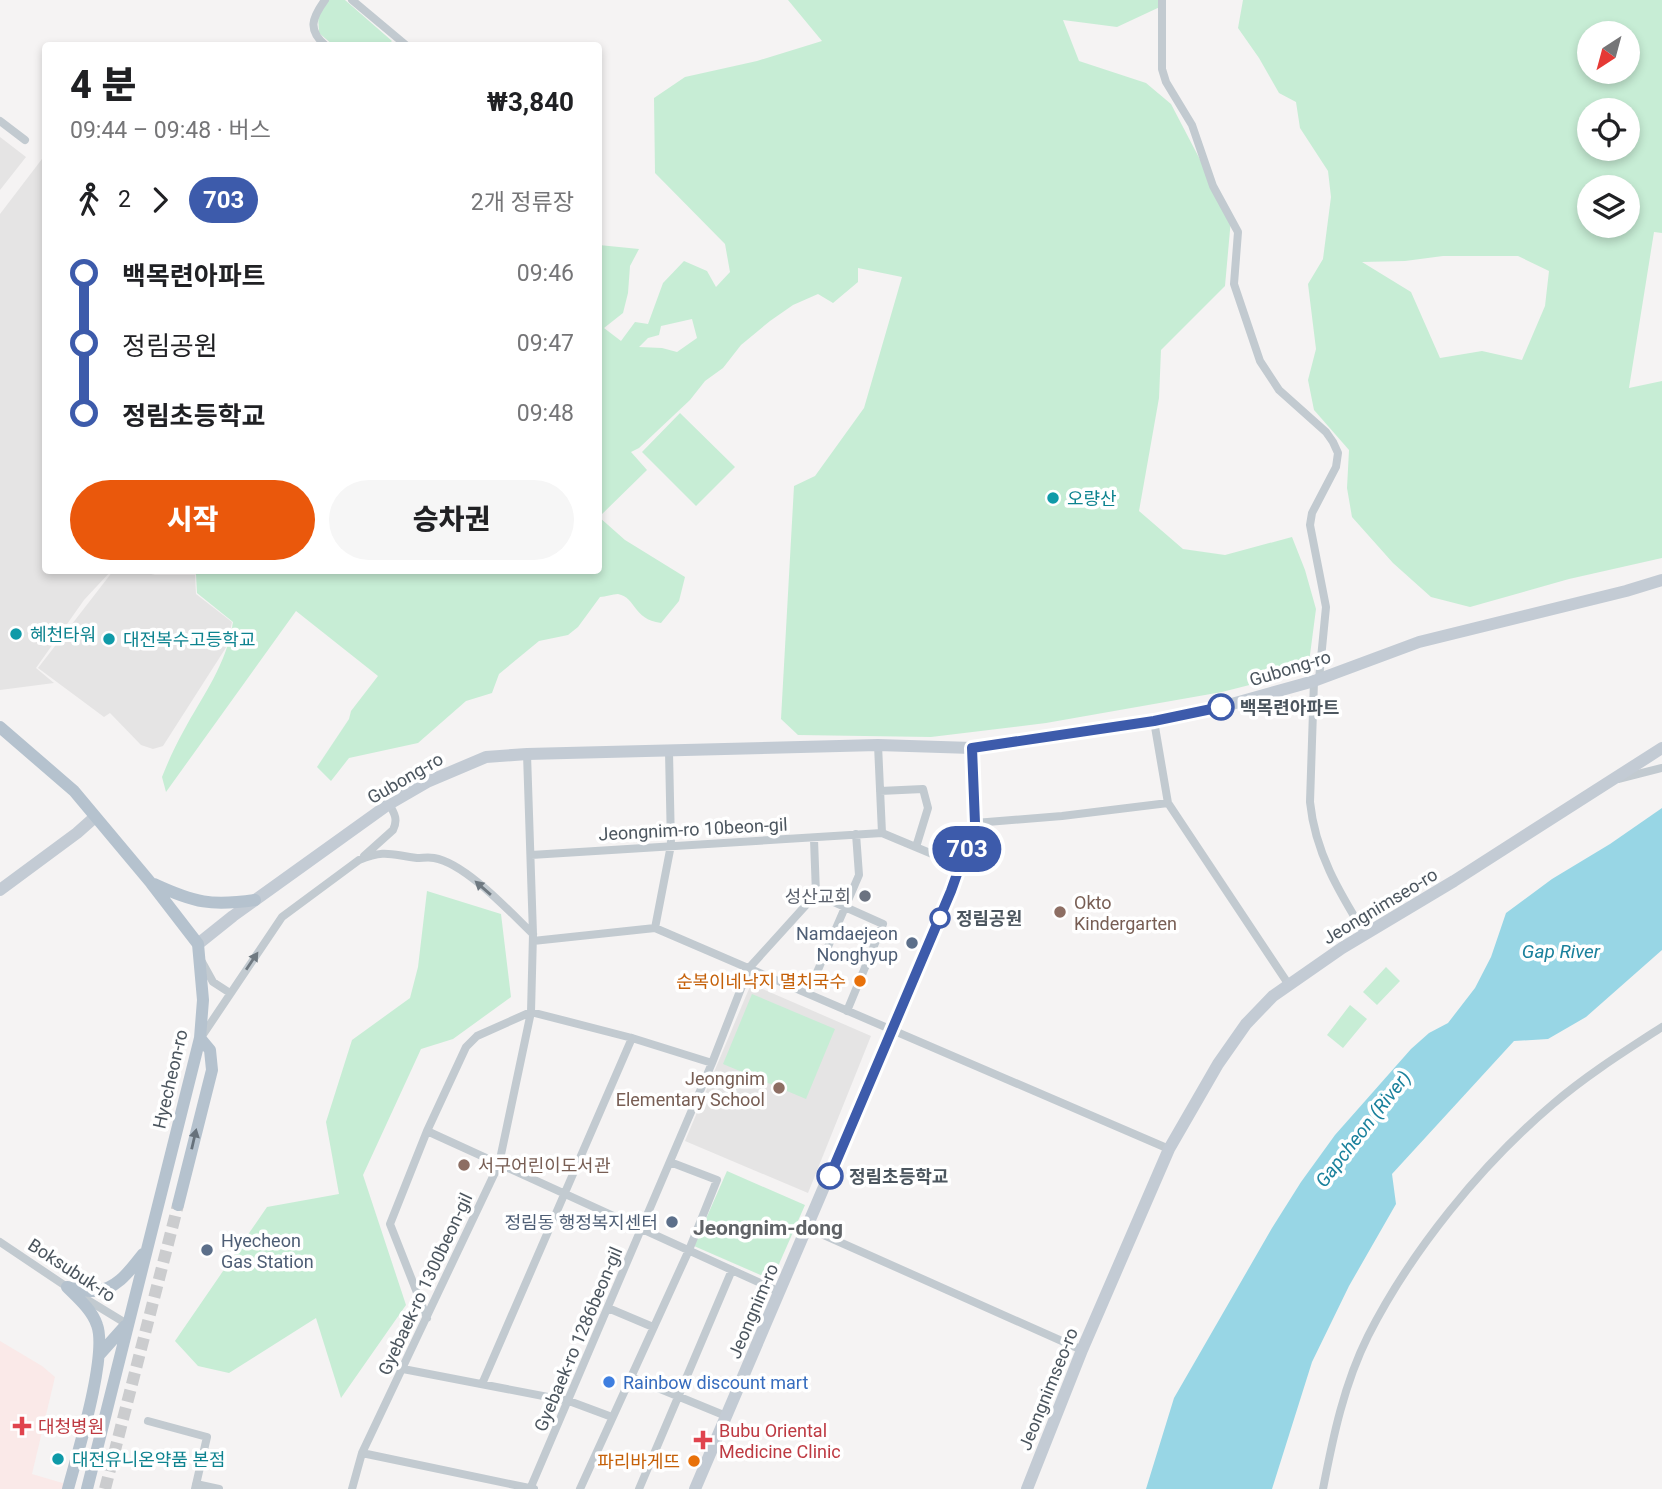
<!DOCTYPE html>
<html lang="ko">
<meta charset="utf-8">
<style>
body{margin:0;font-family:Roboto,"Noto Sans KR",sans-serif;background:#f6f6f6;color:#202124;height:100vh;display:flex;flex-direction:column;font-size:26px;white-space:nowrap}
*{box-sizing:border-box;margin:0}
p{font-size:23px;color:#757577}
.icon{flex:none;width:38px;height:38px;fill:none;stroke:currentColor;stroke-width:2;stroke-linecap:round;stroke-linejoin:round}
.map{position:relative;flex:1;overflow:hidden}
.drawer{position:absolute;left:42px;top:42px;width:560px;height:532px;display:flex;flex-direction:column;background:#fff;border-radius:7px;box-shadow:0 4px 10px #0003}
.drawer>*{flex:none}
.badge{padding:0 14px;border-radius:23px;font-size:24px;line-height:46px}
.needle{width:46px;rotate:216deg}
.tools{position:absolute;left:1577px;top:21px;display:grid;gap:14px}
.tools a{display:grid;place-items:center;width:63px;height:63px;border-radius:50%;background:#fff;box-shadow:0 4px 10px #0003;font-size:35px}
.map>.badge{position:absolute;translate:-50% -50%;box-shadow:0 0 0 4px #fff}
.legs{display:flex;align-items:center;gap:10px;height:77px;padding:0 28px;font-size:23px}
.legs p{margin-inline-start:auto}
.head{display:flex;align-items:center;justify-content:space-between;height:119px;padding:0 28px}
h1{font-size:38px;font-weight:800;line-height:52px}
.cta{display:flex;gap:14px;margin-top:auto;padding:14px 28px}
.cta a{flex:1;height:80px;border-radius:42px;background:#ea580c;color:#fff;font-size:28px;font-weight:800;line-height:80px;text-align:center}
.cta a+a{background:#f6f6f6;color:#202124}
ul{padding:0 28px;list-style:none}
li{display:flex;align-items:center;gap:24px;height:70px;font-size:26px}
li i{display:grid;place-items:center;width:10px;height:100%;margin:0 9px;background:currentColor}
li i::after{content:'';width:18px;height:18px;margin:-9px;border:5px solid;border-radius:50%;background:#fff}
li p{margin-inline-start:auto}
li:first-child i{background:linear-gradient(#0000 50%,currentColor 0)}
li:last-child i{background:linear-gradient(currentColor 50%,#0000 0)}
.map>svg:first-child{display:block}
</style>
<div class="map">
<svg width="1662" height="1489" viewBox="0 0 1662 1489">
<rect width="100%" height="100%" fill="#f5f3f3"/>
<path fill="#e5e4e4" d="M0,137l26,20 -26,33z
M45,155l1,415 65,1 -27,29 -48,68 18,15 -54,7v-476z
M113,571h26l16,4h40l1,19 36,28 -5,24 -64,100 -10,3 -12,-4 -31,-32 -6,4 -66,-49z
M751,984l120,52 -63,157 -123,-52z"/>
<path fill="#fae9e8" d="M0,1341l42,25 13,11 -23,97 34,10 -1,5h-65z"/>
<path fill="#c7edd5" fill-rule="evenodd" d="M328,0h17l47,41 -4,4h-55l-14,-12 -1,-18z
M788,0h374v6l-45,21 -54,-7 16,41 67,22 25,21 60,115 -6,67 -64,64 -2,48 -20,113 44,38 42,6 67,-18 13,33 11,39 -8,61 -86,22 -176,31 -115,14 -133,-2 -17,-16 13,-233 21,-10 49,-68 38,-131 -44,-9v14l-25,21 -15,-9 -25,11 -23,16 -29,24 -18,23 -18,13 -15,19 -51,48 -8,4 16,18 -48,47 26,23 60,37 -6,24 -18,22c-29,-4 -24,-25 -43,-29 -5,0 -13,3 -18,3l-22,30 -10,8 -29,6 -40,33 -7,19 -26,8 -48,42 -69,15 -18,23 -14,-14 32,-48 2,-8 27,-35 -82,-65 -130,181 -4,-15c6,-15 13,-31 21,-45 20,-37 44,-68 50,-110l-36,-29 -1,-19h-35l2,-4h435l1,-325 40,4 -9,17 -2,27 -5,20 -19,15 17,13 14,-19 13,2 15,-41 21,-22 23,10 9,16 14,-15 -5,-28 -70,-71 -1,-75 31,-21 72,-16 65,-20zM692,319l5,19 -20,14 -15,-4 -23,-1 9,-9 11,-3 2,-9z
M1243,0h419v233l-8,-1 -25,156 33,-7v177l-93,21 -99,28 -39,-10 -38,-34 -41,-46 -5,-29 2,-38 -35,-40 -6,-30 8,-31 -8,-65 15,-25 8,-62 -3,-26 -28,-43 -4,-26 -17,-9 -20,-35 -21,-30zM1589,33h39v39h-39zM1589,110h39v39h-39zM1589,187h39v39h-39zM1443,256h75l31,15 -4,35 -23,54 -40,-9 -42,7 -29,-66 -49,-30 43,-1z
M680,413l55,54 -39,39 -54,-54z
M427,891l74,23 10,83 -58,42 -32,10 -58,126 43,130 -65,93 -25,-80 -87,55 -31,-7 -23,-25 92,-134 72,-13 -13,-72 26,-82 58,-42 8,-31z
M1386,967l14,14 -23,24 -14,-13z
M752,994l83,35 -29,70 -83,-35z
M1350,1005l17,14 -24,29 -16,-13z
M727,1171l78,34 -33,75 -78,-34z"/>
<path fill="#98d6e5" d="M1662,808v142l-76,67 -38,22 -34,2 -122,133 4,30 -47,82 -37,76 -40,127h-126l28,-91 98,-170 29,-46 34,-47 76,-86 18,-16 19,-10 27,-35 16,-31 15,-44 46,-34 58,-35z"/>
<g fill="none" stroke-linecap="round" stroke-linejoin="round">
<path stroke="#cbccce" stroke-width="12" stroke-dasharray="12 6" stroke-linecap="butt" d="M105,1489l73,-284"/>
<path stroke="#c2cad0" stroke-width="8" d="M325,0c-13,18 -18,30 1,46
M352,0l55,46
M1162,0v69l4,13 26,43 21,61 25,46 -4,52 26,77 19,29 47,42 7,10 5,11 -2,14 -24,46 -2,12 16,82 -7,72
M0,121l25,19
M1314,681l-4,121c5,50 29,90 55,132
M1154,721l14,82 121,182
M878,745l4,88
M1618,779l44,-11
M880,791l43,-2 5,19 -12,39
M975,823l87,-7 106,-13
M531,855l351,-22 79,33
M364,856l29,-26c5,-10 2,-16 -4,-26
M816,894l67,30 -36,87
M655,928l16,-83 -2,-93
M533,941l122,-13 514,221
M202,962l11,20 17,11
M808,993l51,-118 -3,-41
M202,1036l80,-119 77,-57c27,-11 32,-5 58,-2 6,0 11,-1 17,0 31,5 76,54 99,76
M427,1131l353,161
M808,1228l274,122
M0,1242l70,47
M81,1296l46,28
M608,1308l45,19
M427,1318l-37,-94 37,-93 39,-84 11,-11 54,-24 101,26 80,25
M403,1369l166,32 43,16
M631,1377l95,39
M482,1384l150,-346
M148,1421l59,16 -12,52
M362,1453l172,36
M196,1484l23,5
M352,1489l10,-36 137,-289 32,-152 2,-78 -6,-180
M530,1489l182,-426 37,-95 67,-74 -2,-55
M580,1489l109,-239 28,-70 -47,-18
M639,1489l93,-219
M1323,1489c10,-52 21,-105 45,-153 43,-85 113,-171 185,-232 34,-29 72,-53 109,-77"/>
<path stroke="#c3cbd4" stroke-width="12" d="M0,890l77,-57 18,-16
M198,944l35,-28 156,-112 38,-22 59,-25 41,-3 351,-9 94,3 182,-27 67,-14 93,-26 105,-39 207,-51 36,-11
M695,1489l266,-623 14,-43 -3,-75
M1027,1489l55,-139 87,-201 49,-85 28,-40 27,-28 69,-48 112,-67 208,-133"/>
<path stroke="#b5c2ce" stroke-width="12" d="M0,727l74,64 77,92 47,61 5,56 -3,38 -113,451
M154,884c41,19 57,22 101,16
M178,1205l34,-135 -2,-20 -10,-12
M67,1287c11,11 25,23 30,38 11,30 -20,130 -29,164
M67,1287c9,1 20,5 28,4 22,-1 36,-22 48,-37
M100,1354l25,-28"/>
</g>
<defs><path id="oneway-solid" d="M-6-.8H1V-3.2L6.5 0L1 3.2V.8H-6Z" transform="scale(1.75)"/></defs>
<g fill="#6f7981">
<use href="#oneway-solid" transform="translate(483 888) rotate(-139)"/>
<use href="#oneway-solid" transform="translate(252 961) rotate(-56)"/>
</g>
<use fill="#66717b" href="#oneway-solid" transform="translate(194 1139) rotate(-77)"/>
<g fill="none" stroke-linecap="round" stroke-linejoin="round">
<defs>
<path id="line-1" d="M830,1176l121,-285 24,-68 -3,-75 182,-27 67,-14"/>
</defs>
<use href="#line-1" stroke="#fff" stroke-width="16"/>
<use href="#line-1" stroke="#3d5bab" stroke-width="10"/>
</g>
<g fill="#0f9aa8" stroke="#fff" stroke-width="2.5">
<circle cx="1053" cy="498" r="7"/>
<circle cx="16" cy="634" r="7"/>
<circle cx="109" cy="639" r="7"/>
<circle cx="58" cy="1459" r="7"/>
</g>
<g fill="#fff" stroke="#3d5bab" stroke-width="3.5">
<circle cx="1221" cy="707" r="12"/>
<circle cx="940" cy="918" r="9"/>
<circle cx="830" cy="1176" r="12"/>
</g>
<circle fill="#6b7280" stroke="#fff" stroke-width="2.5" cx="865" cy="896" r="7"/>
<g fill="#8d6e63" stroke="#fff" stroke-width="2.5">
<circle cx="1060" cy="912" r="7"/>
<circle cx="779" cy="1088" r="7"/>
<circle cx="464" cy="1165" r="7"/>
</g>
<g fill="#5c6f8a" stroke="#fff" stroke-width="2.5">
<circle cx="912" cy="943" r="7"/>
<circle cx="672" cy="1222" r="7"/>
<circle cx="207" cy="1250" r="7"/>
</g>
<g fill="#e8710a" stroke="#fff" stroke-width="2.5">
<circle cx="860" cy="981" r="7"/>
<circle cx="694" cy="1461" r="7"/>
</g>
<circle fill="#3f7fe0" stroke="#fff" stroke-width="2.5" cx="609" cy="1382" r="7"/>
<g fill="#e0444e" stroke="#fff" stroke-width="2.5">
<path d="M18.5 1415.5h7v7h7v7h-7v7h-7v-7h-7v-7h7z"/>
<path d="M699.5 1429.5h7v7h7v7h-7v7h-7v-7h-7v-7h7z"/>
</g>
<g text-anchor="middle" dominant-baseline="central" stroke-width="7" stroke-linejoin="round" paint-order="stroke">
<g font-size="18" fill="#0d838f" stroke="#fff" text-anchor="start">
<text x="1067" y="498">오량산</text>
<text x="30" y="634">혜천타워</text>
<text x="123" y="639">대전복수고등학교</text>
<text x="72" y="1459">대전유니온약품 본점</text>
</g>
<g font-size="18" fill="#4c565f" stroke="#fff">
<text transform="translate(1290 668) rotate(-17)">Gubong-ro</text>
<text transform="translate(405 778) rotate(-30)">Gubong-ro</text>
<text transform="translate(693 829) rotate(-3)">Jeongnim-ro 10beon-gil</text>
<text transform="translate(1380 906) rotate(-31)">Jeongnimseo-ro</text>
<text transform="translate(170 1079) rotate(-77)">Hyecheon-ro</text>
<text transform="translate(72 1270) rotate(33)">Boksubuk-ro</text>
<text transform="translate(425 1284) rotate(-65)">Gyebaek-ro 1300beon-gil</text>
<text transform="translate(753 1311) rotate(-67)">Jeongnim-ro</text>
<text transform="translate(578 1339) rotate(-67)">Gyebaek-ro 1286beon-gil</text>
<text transform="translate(1048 1389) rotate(-68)">Jeongnimseo-ro</text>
</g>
<g font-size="18" font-weight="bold" fill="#4c565f" stroke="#fff" text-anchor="start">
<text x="1240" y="707">백목련아파트</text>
<text x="956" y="918">정림공원</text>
<text x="849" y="1176">정림초등학교</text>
</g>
<g font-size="18" fill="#5b616d" stroke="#fff" text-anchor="end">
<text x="851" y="896">성산교회</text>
</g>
<g font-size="18" fill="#785e54" stroke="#fff" text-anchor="start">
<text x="1074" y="902">Okto<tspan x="1074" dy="21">Kindergarten</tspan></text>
<text x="765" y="1078" text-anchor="end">Jeongnim<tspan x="765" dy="21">Elementary School</tspan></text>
<text x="478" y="1165">서구어린이도서관</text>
</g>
<g font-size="18" fill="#4e5e75" stroke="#fff" text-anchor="end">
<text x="898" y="933">Namdaejeon<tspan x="898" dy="21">Nonghyup</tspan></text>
<text x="658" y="1222">정림동 행정복지센터</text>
<text x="221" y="1240" text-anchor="start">Hyecheon<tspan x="221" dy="21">Gas Station</tspan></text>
</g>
<g font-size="18" fill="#c56008" stroke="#fff" text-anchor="end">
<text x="846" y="981">순복이네낙지 멸치국수</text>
<text x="680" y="1461">파리바게뜨</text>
</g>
<g font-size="18" fill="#366cbe" stroke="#fff" text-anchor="start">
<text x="623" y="1382">Rainbow discount mart</text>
</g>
<g font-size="18" fill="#be3a42" stroke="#fff" text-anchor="start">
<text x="38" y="1426">대청병원</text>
<text x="719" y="1430">Bubu Oriental<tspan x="719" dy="21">Medicine Clinic</tspan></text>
</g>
<g font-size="19" font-style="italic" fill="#1a819c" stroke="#fff">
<text x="1561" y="951">Gap River</text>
<text transform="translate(1363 1129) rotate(-52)">Gapcheon (River)</text>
</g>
<g font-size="21" font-weight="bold" fill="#606367" stroke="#fff">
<text x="768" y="1228">Jeongnim-dong</text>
</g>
</g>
</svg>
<div class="tools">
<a><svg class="needle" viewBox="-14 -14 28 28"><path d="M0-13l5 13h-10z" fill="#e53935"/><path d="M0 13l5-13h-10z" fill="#757577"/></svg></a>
<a><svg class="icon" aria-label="locate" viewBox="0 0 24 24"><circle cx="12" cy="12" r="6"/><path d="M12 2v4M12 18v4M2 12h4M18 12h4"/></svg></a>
<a><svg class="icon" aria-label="layers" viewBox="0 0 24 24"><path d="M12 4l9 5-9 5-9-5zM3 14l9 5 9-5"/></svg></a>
</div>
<b class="badge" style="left:967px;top:849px;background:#3d5bab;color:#fff">703</b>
<section class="drawer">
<div class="head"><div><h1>4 분</h1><p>09:44 – 09:48 · 버스</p></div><b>₩3,840</b></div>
<div class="legs"><svg class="icon" aria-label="walk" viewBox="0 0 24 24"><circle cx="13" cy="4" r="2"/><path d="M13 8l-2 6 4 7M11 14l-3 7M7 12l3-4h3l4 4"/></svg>2<svg class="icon" aria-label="forward" viewBox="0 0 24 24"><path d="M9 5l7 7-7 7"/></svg><b class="badge" style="background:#3d5bab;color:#fff">703</b><p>2개 정류장</p></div>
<ul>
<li><i style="color:#3d5bab"></i><b>백목련아파트</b><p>09:46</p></li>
<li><i style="color:#3d5bab"></i><span>정림공원</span><p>09:47</p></li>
<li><i style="color:#3d5bab"></i><b>정림초등학교</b><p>09:48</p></li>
</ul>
<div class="cta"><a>시작</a><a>승차권</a></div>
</section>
</div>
